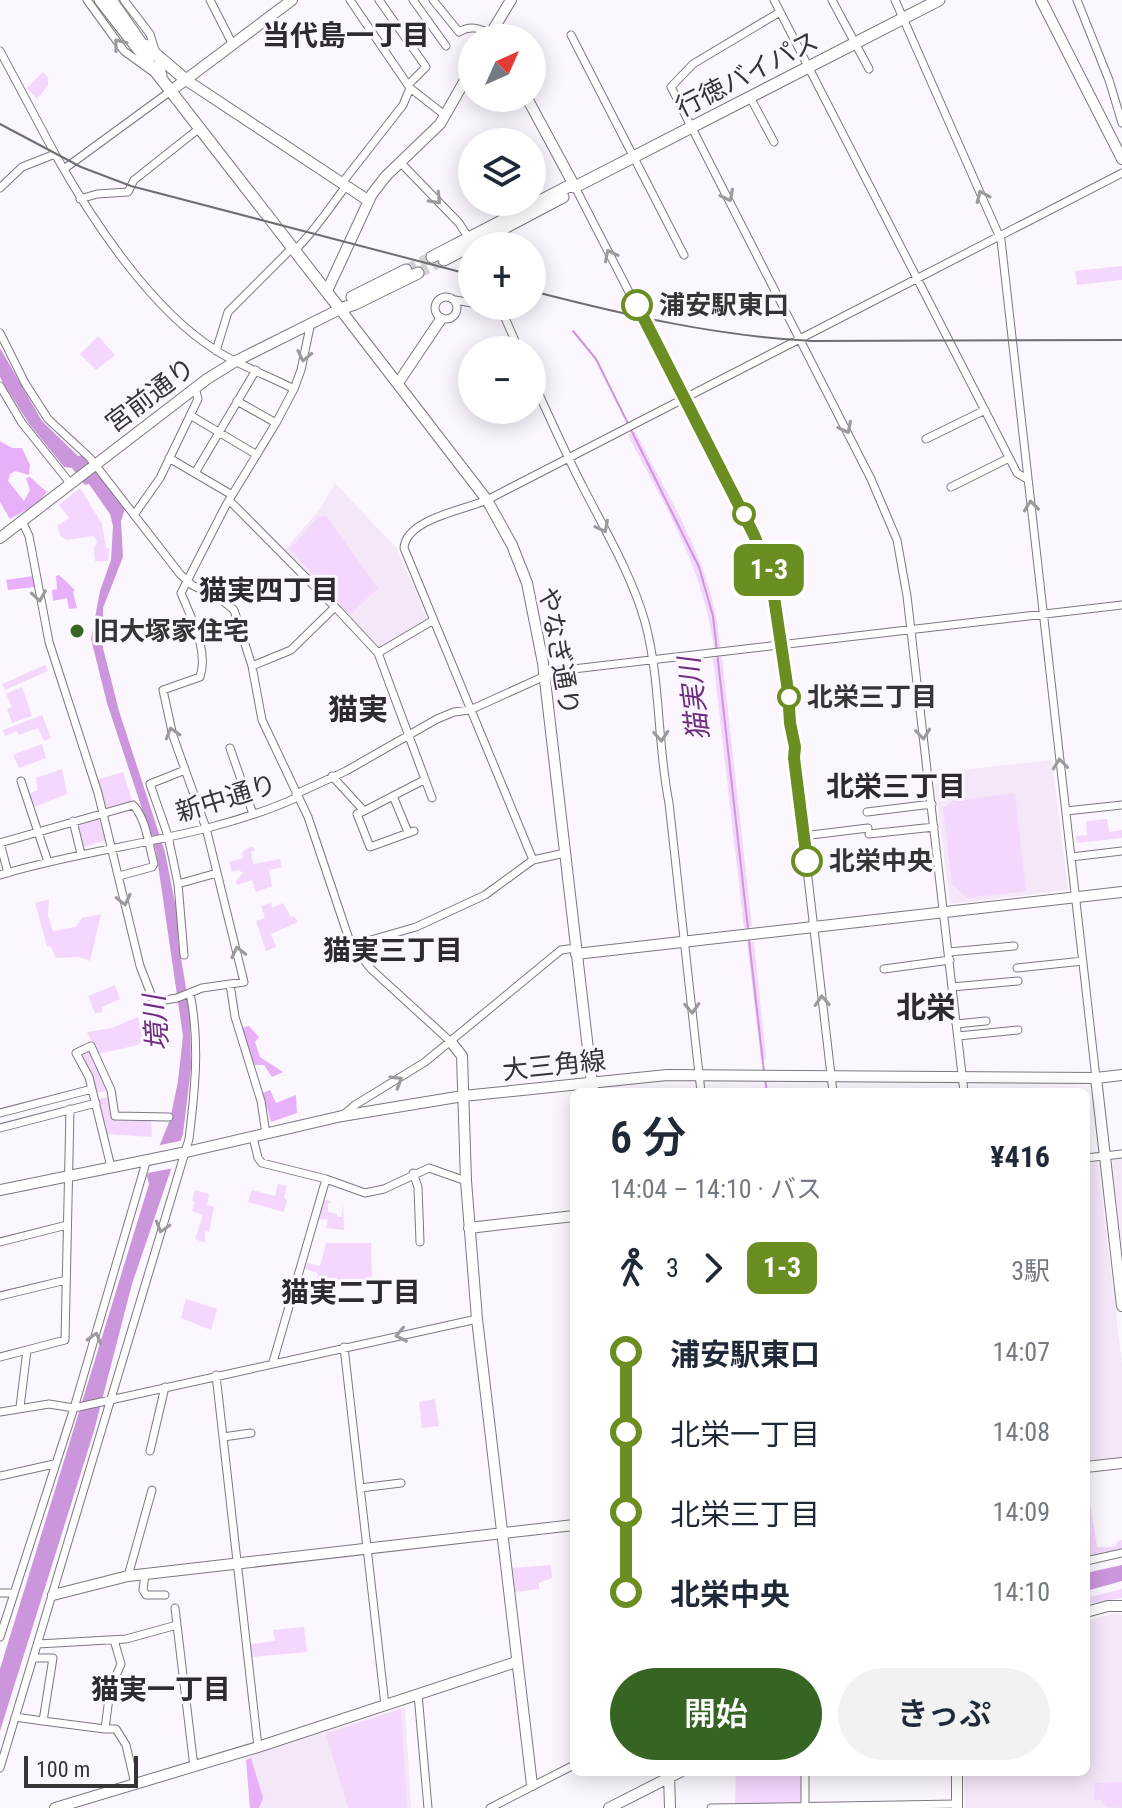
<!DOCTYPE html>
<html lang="ja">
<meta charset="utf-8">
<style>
body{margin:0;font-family:"Roboto Condensed","Noto Sans JP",sans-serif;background:#f2f2f3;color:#1f2937;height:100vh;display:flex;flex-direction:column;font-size:30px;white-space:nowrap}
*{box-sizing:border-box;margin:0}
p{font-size:26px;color:#747a83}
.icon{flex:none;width:44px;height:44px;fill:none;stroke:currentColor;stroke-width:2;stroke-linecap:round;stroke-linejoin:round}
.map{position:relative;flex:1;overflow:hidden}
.sheet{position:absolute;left:570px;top:1088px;width:520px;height:688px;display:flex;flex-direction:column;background:#fff;border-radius:12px;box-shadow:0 4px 20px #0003}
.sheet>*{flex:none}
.badge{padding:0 16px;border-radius:12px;font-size:28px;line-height:52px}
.needle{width:52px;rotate:45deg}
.fabs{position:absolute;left:458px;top:24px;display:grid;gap:16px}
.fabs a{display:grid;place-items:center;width:88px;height:88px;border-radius:50%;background:#fff;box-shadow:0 4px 20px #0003;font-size:40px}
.scale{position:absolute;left:24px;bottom:20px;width:114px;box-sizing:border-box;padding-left:8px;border:4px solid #373438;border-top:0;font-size:22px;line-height:28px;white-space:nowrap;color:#373438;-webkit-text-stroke:6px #fcf6fe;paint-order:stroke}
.map>.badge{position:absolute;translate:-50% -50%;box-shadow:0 0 0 4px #fff}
.legs{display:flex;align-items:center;gap:12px;height:88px;padding:0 40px;font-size:26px}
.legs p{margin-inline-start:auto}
.overview{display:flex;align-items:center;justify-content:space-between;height:136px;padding:0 40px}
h1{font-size:44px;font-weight:600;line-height:60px}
.action{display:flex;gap:16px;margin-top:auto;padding:16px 40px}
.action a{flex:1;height:92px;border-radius:48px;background:#366423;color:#fff;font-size:32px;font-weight:600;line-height:92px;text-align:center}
.action a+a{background:#f2f2f3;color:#1f2937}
ul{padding:0 40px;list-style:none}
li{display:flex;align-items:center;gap:28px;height:80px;font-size:30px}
li i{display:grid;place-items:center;width:12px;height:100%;margin:0 10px;background:currentColor}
li i::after{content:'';width:20px;height:20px;margin:-10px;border:6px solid;border-radius:50%;background:#fff}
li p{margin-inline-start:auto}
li:first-child i{background:linear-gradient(#0000 50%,currentColor 0)}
li:last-child i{background:linear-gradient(currentColor 50%,#0000 0)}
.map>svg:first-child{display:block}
</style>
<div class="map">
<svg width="1122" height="1808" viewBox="0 0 1122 1808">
<rect width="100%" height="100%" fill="#fcf6fe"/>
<path fill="#f4e7f8" d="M335,483l62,66 30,70v3l-47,28 -96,-99 36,-42z
M1052,760l16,130 -118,14 -15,-120 17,-2 -1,-11z
M1122,1158v90l-10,-89z
M1098,1162l24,202v93l-36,4v-297z
M1112,1614l10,1v193h-157l-1,-36h122v-151z
M405,1707l6,101h-161l-3,-51z"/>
<path fill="#f3d7fc" d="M43,72l5,5v9l-11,13 -10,-11z
M1122,266v14l-45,5 -2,-14z
M98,336l17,19 -19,15 -16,-16z
M635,431c35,70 80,137 85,216l-6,1c-11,-81 -49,-142 -86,-213z
M80,488l22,36 4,24h3l-1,13h-13l-1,-12 3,-8 -4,-5 -26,4 -6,-3 -4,-11 12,-8 -10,-13z
M326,516l52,72 -28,27 -60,-66 28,-32z
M722,657l30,270 -8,1 -31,-270z
M45,665l3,6 -43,19 -3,-6z
M22,687l10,29 -20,7 -5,-14 5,-2 -6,-13z
M42,715l9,23 -7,3 -6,-13 -19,7 -2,-4 -12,5 -2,-6z
M42,744l4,14 -27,10 -6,-13z
M62,769l5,25 -33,13 -5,-13 9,-4 -2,-12z
M123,772l9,28 -2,4 -23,5 -11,-29z
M1015,793l11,98 -59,7 -15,-14 -9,-76 10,-7z
M98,817l8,23 -22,7 -3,-2 -5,-19 2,-4z
M1107,819l2,13 13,-2v8l-45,5 -1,-7 11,-1 -1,-14z
M252,846l3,4 -4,2 2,12 27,-5 2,8 -13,3 3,16 -16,6 -4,-12 -15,5 -1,-4 7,-8 -4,-3 -7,2 -3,-10 14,-4 -1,-6z
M49,899l-1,17 5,15 23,-4 6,-9 19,-4 -11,47 -11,-4 -23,1 -5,-11 -4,-1 -12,-43z
M271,903l1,5 11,-5 8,14 3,-1 4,6 -27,12 5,13 -10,4 -10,-30 9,-3 -4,-12z
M747,942h7l12,117 -5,1z
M115,985l5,14 -18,8v5l-7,1 -7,-17z
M138,1017l5,21 -5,7 -40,9 -11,-22 25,-4z
M89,1050l18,38 -1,3 -10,2 -13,-37v-4z
M108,1097l5,23h38l1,17 -45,-3 -9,-35z
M278,1184l9,2 -3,12 3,2 -3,12 -36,-10 4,-12 23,6z
M195,1190l14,4 -2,11 7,2 -5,25 -4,-1v12l-10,-4 8,-24 -11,-4 3,-9 -3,-2z
M324,1200l8,1 -4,3v8l9,2v3h5l1,-14 1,27 -18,-2 2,-8 -9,-1z
M326,1243h45l1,39 -56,6 2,-15 -13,-4 2,-6 13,3z
M186,1299l31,10 -6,21 -30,-12z
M435,1399l4,27 -17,2 -3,-26z
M1086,1479l11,68h17l4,-6 4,-1v9l-34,7z
M551,1565l1,13 -13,5v6l-24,3 -3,-24z
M1122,1589v9l-36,6v-6z
M304,1627l3,25 -55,5 -1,-13 24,-3 -2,-11z
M401,1709l6,99h-59l-22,-74z
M736,1772h66v27l-3,4 -64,1z
M1122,1782v26l-16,-1 -4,-7h-8v-17z"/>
<path fill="#e8b0f9" d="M0,441l12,7h10l8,17 -1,10 -14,-4 -5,3 -2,7 16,20 6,-11 -4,-12 4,-1 17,15 -10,12 -27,15 -10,-17z
M59,575l16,15 -2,2 4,16 -8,1 -2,-11 -14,3 -1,-11 5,-1 -1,-13z
M33,576l2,11 -27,3 -2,-10z
M249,1026l10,11 -4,5 5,15 23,15 -11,5 -8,-12h-12l-11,-37z
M270,1090l6,13 20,-8 1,18 -26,9 -8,-29z
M251,1758l12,40 -4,10h-9l-4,-48z"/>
<path fill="#cc96dd" d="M0,348l42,73 36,35 5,-1 42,54 -4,12 2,36 -20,51v40l16,63 46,141 13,67v21l12,72 1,56 -8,66 -51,150 -38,147 -94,300v-62l149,-485 -2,-8 23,-56 8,-39 5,-45 -27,-185 -49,-148 -16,-64 9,-48 11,-31 2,-34 -3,-12 -21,-30 -4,1 -13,-17 -8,-1 -34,-42 -27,-42 -3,-6z
M1122,1565v16l-36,10v-18z"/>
<path fill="#fcf6fe" d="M184,1140l-9,28 -28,5 9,-27z"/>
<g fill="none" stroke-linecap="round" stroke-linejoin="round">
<path stroke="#cc96dd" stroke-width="2" d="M573,331l23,28 103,208 14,49 35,313
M749,940l15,132
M765,1079l2,13"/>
<path stroke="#d5cfd6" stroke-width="11" stroke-dasharray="11 5.5" stroke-linecap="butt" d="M406,270l26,-13
M418,273l26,-13"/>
<defs>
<path id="street" d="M87,0l37,51 29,21
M124,0l26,34 13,41
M210,0l23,45
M350,0l60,88 36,28
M379,0l47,67 -18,18
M413,0l33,46
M433,0l26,32c11,-7 20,-4 32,2
M774,0l243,473 10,6
M832,0l37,69
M895,0l106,240 95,838
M1077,0l32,80 13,43
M780,12l-87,52 -22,23 200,392 26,61 10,56 57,496
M571,35l113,220
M0,51l55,103
M750,97l24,45
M400,162l59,61 9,14
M64,169l108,-79
M342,183l61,-78 7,-17
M575,187l179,348 17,42 4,18 14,104 -1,14 7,34 -1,11 39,334
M0,188l22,-21 33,-13c37,66 96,156 162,197 23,15 52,25 77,38
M80,199l17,-5 31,-2 6,-12 67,-53
M295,250c19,-18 35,-43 51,-64
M435 308a11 11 0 1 1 22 0a11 11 0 1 1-22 0Z
M455,300l17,3
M491,306l11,5 17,39
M0,333l25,50 23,36 42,39 90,116 12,11 31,16 11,9 18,56 10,54 46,97 42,125 21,27 80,73
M216,351l12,-39 65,-65
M532,379c17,37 33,74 52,110 22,43 48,87 61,133 16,59 12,122 24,181l32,289
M0,386l22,37 48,60
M237,401l39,22
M190,415l67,40
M926,439l59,-29
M169,458l63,37
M195,473l61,-103
M951,487l58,-29
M229,500l106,107
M134,515l26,-37 38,-79 -3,-11
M22,521l7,15 20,106 49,151 42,173 14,36 23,-4 25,-10 42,-6 -38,-154 -33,-92 -10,-46 37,-13c9,-27 -9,-59 -19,-84l45,-88 50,-82 18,-34 7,-19 10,-48
M378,653l54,-32
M252,666l39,-16 44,-43 3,3 40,43 54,145
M230,748l23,66
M185,770l-35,14 18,52 10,48 39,-11
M332,776l32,35 60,-31
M21,781l27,81
M296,794l50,-23 91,-52 17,-7 16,-2 86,-39 566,-66
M393,796l15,36
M364,811l-7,3 13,33 44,-16
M1066,811l56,-6
M867,812l65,-8
M73,821l8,33
M869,834l65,-7
M803,836l65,-8
M1071,857l51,-6
M533,860l-129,-312c2,-29 60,-38 83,-48l635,-327
M8,873l-8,-30 133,-38c13,13 16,41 21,59l-2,3 -33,9
M0,875c98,-30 204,-35 298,-78
M178,884l6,71
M350,942l7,2 59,-17 69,-32 48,-35 32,-7
M949,952l65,-6
M1017,968l66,-7
M884,969l66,-9
M230,984l5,33 26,84 5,33
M952,987l66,-6
M956,1024l30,-3
M958,1036l60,-6
M0,1113l92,-24
M342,1116l13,-11 70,-43 136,-112 15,-2
M0,1128l96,-25
M253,1137l5,21 4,5 64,16 39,14 19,-4 45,-21 37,13
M1086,1158l36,-4
M147,1159l-73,249 403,-89
M111,1167l-22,-90 -13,-24 15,-7 20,44 4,26 54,1
M413,1173l5,14 2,55
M0,1242l67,-17
M0,1296l66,-16
M344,1347l41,358
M0,1357l27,-7
M273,1362l53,-183
M216,1375l42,372
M20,1407l7,-57 38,-10 5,-231
M0,1412l49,-8 25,4 -74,229
M223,1437l28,-4
M150,1451l15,-64
M0,1476l54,-12
M360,1488l41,-5
M1086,1561l36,-8
M145,1574l-2,16 3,5h19
M128,1576l24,-86
M0,1593h14
M177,1625l17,142
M114,1640l7,24 -11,26 -5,39h11l10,16 9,39
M38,1644l88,-5 51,-14 -2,-17
M34,1658h19l-10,63 62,8
M418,1694l10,114
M15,1717l28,4
M0,1768l189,-629c6,-49 11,-97 1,-146
M805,1772v34
M490,1808l84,-43
M711,1808l246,-4"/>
<path id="secondary" d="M1041,0l81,159
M488,38l23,-38
M186,80l183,121
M172,90l120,-90
M527,98l48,89
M327,291l45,-97 14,-18 54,-52 32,-56
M398,383l43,-64
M0,538l207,-159 29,-18 104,-52 147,191 25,45 15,38 16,80 50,429
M576,954l546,-62
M451,1042l11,14 4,125 11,138 55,466
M1096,1078l26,228
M0,1190l182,-37 160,-37 121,-20 204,-21 429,3 26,-3
M469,1228l105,-12
M1086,1467l36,-4
M53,1595l75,-19 446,-51
M1086,1612l22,-6h14
M957,1772v36
M669,1774l1,34
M55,1808l203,-61 258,-85
M609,1808l71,-36"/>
<path id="primary" d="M100,0l240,309
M111,0l37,53
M145,45l41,35
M432,257l137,-71 6,1 364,-187
M444,260l119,-63
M352,297l54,-27
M340,309l15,-5 63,-31"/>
</defs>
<use href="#street" stroke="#7d7780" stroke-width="9"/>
<use href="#secondary" stroke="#7d7780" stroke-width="12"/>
<use href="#primary" stroke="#7d7780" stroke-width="13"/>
<use href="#street" stroke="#fff" stroke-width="7"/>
<use href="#secondary" stroke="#fff" stroke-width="10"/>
<use href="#primary" stroke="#fff" stroke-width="11"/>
<path stroke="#716d72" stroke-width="2" d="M0,124l81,43 50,19 341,89
M532,291c93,24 184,45 280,50l310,-1"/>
</g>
<defs><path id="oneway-chevron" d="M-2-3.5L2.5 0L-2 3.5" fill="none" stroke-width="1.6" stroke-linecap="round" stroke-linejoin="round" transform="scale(2)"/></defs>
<g stroke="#9b9a9c">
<use href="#oneway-chevron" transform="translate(119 44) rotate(-129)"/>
<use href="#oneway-chevron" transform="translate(728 196) rotate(63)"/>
<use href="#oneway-chevron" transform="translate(982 196) rotate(-114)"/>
<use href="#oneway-chevron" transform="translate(436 199) rotate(46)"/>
<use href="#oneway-chevron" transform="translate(610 255) rotate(-117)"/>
<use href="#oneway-chevron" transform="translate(304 356) rotate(102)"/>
<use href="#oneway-chevron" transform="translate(846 428) rotate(63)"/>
<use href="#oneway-chevron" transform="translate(1031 506) rotate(-97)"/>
<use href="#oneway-chevron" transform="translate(603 527) rotate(63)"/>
<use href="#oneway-chevron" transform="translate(39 596) rotate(81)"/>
<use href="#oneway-chevron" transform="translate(172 733) rotate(-106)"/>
<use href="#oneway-chevron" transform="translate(923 734) rotate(84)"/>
<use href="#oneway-chevron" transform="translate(661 736) rotate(86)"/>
<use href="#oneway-chevron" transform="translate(1060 764) rotate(-96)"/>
<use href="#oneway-chevron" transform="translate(124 900) rotate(77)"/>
<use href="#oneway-chevron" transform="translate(238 952) rotate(-103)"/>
<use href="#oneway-chevron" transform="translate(822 1001) rotate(-93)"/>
<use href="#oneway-chevron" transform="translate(692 1008) rotate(87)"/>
<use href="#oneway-chevron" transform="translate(397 1081) rotate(-31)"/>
<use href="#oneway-chevron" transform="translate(162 1227) rotate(107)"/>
<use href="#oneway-chevron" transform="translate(401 1335) rotate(168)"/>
<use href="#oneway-chevron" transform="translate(95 1338) rotate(-74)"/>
</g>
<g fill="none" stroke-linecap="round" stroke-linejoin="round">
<defs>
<path id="line-1" d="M637,305l117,230 17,42 17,114 2,32 5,24 -1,11 13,103"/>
</defs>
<use href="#line-1" stroke="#fff" stroke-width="18"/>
<use href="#line-1" stroke="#6b8e23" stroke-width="12"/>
</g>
<g fill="#fff" stroke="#6b8e23" stroke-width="4">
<circle cx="637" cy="305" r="14"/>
<circle cx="744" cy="514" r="10"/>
<circle cx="789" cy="697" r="10"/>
<circle cx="807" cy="861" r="14"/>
</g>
<circle fill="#366423" stroke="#fcf6fe" stroke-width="3" cx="77" cy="631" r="8"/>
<g text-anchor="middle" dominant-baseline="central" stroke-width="6" stroke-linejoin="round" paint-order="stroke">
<g font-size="26" fill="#373438" stroke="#fcf6fe">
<text transform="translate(747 74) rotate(-27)">行徳バイパス</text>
<text transform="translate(150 395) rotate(-37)">宮前通り</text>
<text transform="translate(559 651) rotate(80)">やなぎ通り</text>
<text transform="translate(226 798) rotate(-17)">新中通り</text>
<text transform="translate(554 1065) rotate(-6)">大三角線</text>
</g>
<g font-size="26" font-weight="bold" fill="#373438" stroke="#fcf6fe" text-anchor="start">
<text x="659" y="305">浦安駅東口</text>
<text x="807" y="697">北栄三丁目</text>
<text x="829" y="861">北栄中央</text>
</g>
<g font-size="26" font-weight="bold" fill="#373438" stroke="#fcf6fe" text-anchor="start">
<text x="93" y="631">旧大塚家住宅</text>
</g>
<g font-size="28" font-weight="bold" fill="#2f2a31" stroke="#fcf6fe">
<text x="346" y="35">当代島一丁目</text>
<text x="269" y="590">猫実四丁目</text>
<text x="896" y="786">北栄三丁目</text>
<text x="393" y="950">猫実三丁目</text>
<text x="351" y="1292">猫実二丁目</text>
<text x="161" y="1689">猫実一丁目</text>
</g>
<g font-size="28" font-style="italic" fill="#6e2d81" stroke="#fcf6fe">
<text transform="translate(694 699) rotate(-97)">猫実川</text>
<text transform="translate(156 1023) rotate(-94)">境川</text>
</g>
<g font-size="30" font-weight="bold" fill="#2f2a31" stroke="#fcf6fe">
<text x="358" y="709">猫実</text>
<text x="926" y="1007">北栄</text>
</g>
</g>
</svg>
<div class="fabs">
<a><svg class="needle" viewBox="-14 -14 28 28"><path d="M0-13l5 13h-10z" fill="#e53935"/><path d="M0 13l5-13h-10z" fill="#747a83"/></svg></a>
<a><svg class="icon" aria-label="layers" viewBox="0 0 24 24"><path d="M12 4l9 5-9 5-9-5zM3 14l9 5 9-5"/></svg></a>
<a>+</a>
<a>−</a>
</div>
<div class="scale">100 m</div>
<b class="badge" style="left:769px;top:570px;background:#6b8e23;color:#fff">1-3</b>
<section class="sheet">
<div class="overview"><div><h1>6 分</h1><p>14:04 – 14:10 · バス</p></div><b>¥416</b></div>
<div class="legs"><svg class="icon" aria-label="walk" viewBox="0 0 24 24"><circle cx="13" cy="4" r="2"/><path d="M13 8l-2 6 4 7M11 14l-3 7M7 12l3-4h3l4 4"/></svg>3<svg class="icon" aria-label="forward" viewBox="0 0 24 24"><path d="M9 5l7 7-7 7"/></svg><b class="badge" style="background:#6b8e23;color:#fff">1-3</b><p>3駅</p></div>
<ul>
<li><i style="color:#6b8e23"></i><b>浦安駅東口</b><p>14:07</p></li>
<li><i style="color:#6b8e23"></i><span>北栄一丁目</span><p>14:08</p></li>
<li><i style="color:#6b8e23"></i><span>北栄三丁目</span><p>14:09</p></li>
<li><i style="color:#6b8e23"></i><b>北栄中央</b><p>14:10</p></li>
</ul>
<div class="action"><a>開始</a><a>きっぷ</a></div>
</section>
</div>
